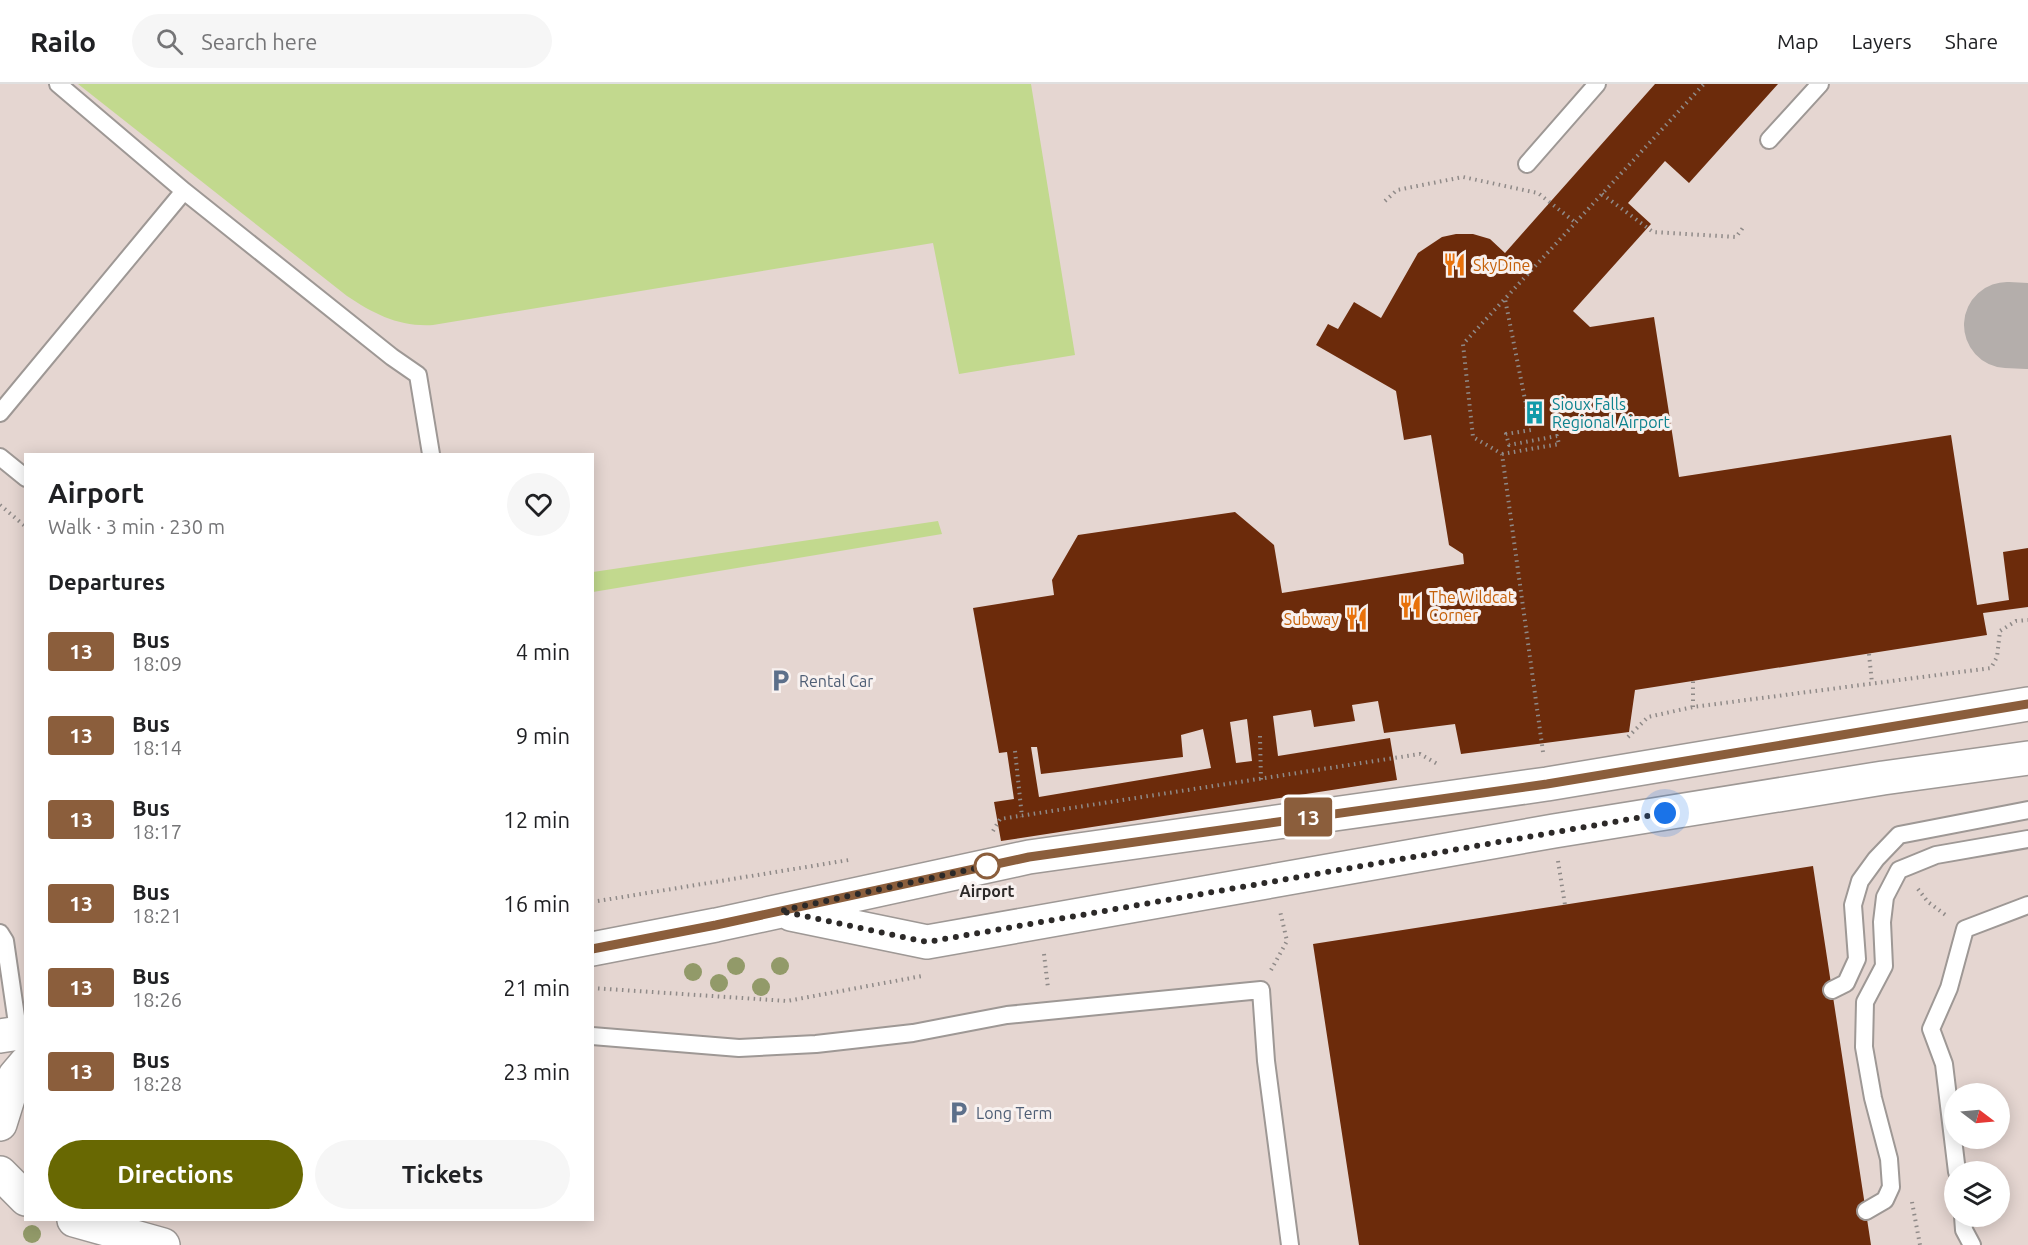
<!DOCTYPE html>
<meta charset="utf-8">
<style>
body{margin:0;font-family:Ubuntu,sans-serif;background:#f6f6f6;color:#202124;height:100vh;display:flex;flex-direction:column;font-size:22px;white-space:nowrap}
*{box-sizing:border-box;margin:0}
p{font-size:20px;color:#757577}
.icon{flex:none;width:33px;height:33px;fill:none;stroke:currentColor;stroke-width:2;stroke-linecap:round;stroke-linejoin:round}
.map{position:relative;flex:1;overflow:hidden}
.sheet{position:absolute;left:24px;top:369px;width:570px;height:768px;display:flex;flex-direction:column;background:#fff;border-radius:0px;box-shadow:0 3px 15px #0003}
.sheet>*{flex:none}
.badge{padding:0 12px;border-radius:4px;font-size:21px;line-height:39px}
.needle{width:39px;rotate:106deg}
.fabs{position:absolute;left:1944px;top:999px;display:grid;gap:12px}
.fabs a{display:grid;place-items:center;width:66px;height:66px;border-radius:50%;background:#fff;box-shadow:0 3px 15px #0003;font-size:30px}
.you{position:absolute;width:30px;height:30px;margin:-15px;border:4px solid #fff;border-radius:50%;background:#1a73e8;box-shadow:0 0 0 9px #1a73e833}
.map>.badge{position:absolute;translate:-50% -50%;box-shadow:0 0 0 3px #fff}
h2{padding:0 24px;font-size:22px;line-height:54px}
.round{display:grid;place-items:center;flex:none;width:63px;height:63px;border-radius:32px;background:#f6f6f6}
.head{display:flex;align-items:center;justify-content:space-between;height:102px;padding:0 24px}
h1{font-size:28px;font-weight:700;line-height:45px}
.button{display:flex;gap:12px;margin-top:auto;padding:12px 24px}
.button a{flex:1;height:69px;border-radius:36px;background:#686802;color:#fff;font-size:24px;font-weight:700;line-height:69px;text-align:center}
.button a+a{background:#f6f6f6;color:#202124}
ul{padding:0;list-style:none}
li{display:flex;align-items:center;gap:18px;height:84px;padding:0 24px}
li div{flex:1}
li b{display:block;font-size:22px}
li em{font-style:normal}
li .badge{min-width:66px;font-weight:700;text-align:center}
header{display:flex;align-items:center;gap:36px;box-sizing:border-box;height:84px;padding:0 30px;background:#fff;border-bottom:2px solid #e0e0e0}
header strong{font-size:28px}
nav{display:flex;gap:33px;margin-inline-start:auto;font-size:21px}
.search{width:420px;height:54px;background:#f6f6f6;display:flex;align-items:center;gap:15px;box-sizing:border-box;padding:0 21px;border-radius:33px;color:#757577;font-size:22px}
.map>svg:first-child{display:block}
</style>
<header>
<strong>Railo</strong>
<div class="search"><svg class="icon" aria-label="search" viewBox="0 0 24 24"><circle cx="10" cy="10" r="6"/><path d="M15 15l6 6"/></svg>Search here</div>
<nav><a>Map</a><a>Layers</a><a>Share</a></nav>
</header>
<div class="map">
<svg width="2028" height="1161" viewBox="0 0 2028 1161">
<rect width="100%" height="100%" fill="#ebe4e1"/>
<path fill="#e5d6d1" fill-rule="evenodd" d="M0,0h2028v1161h-2028zM26,370h566v766h-566zM1954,1010h46v44h-46zM1954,1088h46v44h-46z"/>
<path fill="#c2d98e" d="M78,0h953l44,271 -116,19 -26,-131 -500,82c-34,2 -59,-11 -86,-29z
M938,437l4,13 -349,58v-20z"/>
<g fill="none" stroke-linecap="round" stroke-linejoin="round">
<path stroke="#b4aeab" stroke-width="86" d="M2007,241l21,1"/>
</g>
<path fill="#6c2b0b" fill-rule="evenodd" d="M1655,0h123l-89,99 -24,-22 -37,42 23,21 -78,87 17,16 64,-10 25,160 272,-42 26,170 32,-5 -6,-48 25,-4v59l-45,6 4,22 -352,55 -6,42 -168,22 -6,-30 -71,9 -6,-32 -26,4 3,16 -41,6 -3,-17 -38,6 5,40 112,-18 7,42 -396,61 -7,-39 20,-3 -7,-47 -8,1 -26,-145 81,-13 -2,-15 26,-45 157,-23 39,33 8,48 182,-29 -1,-10 -14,-9 -18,-110 -27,5 -8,-49 -80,-46 12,-21 10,5 16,-27 27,16 37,-65 24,-16 14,-3h17l17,5 15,14zM1247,635l5,42 -16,2 -6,-41zM1203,645l8,39 -172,29 -8,-50h6l4,27 142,-17 -2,-22z
M1813,782l58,379h-512l-46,-301z"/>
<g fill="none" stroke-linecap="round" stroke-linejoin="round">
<defs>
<path id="lane" d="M58,0l126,107 208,166 26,18 13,79
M1769,56l51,-56
M1527,80l70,-80
M0,329l184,-222
M0,373l26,21
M0,849l5,8 14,96
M1832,906l14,-7 11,-24 -4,-54 7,-24 16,-22 23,-24 129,-25
M592,952l147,12 77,-4 97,-11 94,-18 254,-25 5,71 24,184
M1957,1088l-13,-108 -13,-35 18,-41 16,-59 63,-24
M1866,1127l19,-11 6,-13 -2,-28 -16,-61 -9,-51 1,-45 19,-36 -2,-44 3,-25 14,-27 10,-4 27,-11 92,-16
M1963,1132l1,14 8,15"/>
<path id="secondary" d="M791,830l136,28 627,-111 329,-53 145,-20
M592,865l124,-24 313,-68 518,-73 481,-80
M0,1040l15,-48 11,-13
M0,1089l26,26
M74,1136l89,25"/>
<path id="primary" d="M0,952l26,-4"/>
</defs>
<use href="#lane" stroke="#9e9895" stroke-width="20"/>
<use href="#secondary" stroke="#9e9895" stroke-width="36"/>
<use href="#primary" stroke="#9e9895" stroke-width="36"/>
<path stroke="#8f8a88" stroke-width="4" stroke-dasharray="1.5 4.5" stroke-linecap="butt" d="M1602,110l51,38 83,5 9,-12
M1385,117l12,-11 66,-13 75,16 38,30
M1502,370l57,-10 -2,-8 -48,9 -3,-11 25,-4 -26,-131
M0,421l26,22
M1869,570l3,29
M1693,623v-26
M1260,652l1,45
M1628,653l20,-20 45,-10 298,-39 6,-11 3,-26 16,-10 12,-1
M1015,667l7,66
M1543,668l-41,-298 -29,-17 -10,-93 241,-260
M993,747l7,-12 420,-65 19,11
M1558,777l7,44
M1918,805l10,13 19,14
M592,818l257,-42
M1044,870l4,34
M1271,886l16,-29 -7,-30
M592,904l195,13 135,-25
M1912,1118l8,43"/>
<use href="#lane" stroke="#fff" stroke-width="16"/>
<use href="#secondary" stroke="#fff" stroke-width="33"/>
<use href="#primary" stroke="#fff" stroke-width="33"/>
</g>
<g fill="#929a69">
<circle cx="736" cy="882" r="9"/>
<circle cx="780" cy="882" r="9"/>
<circle cx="693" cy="888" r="9"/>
<circle cx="719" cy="899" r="9"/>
<circle cx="761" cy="903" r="9"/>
<circle cx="32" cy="1150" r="9"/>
</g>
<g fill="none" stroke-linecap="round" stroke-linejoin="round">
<defs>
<path id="line" d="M592,865l124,-24 313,-68 518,-73 481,-80"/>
</defs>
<use href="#line" stroke="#fff" stroke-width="14"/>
<use href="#line" stroke="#8b5e3c" stroke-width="9"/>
<path stroke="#2c2928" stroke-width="6" stroke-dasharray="0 10.8" d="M987,782l4,-1 -211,46 147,31 738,-129"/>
</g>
<defs>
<symbol id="restaurant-bare" viewBox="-9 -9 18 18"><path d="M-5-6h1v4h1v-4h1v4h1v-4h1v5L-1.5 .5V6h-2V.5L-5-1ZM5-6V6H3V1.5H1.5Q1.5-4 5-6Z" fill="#e8710a" stroke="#f8f1ef" stroke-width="2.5" paint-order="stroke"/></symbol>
<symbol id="building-bare" viewBox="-9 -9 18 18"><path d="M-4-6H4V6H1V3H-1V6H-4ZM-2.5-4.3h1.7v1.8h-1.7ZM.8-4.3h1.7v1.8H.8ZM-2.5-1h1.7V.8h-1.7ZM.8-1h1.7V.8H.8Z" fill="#0f9aa8" stroke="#f8f1ef" stroke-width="2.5" paint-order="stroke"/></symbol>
<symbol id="parking-bare" viewBox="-9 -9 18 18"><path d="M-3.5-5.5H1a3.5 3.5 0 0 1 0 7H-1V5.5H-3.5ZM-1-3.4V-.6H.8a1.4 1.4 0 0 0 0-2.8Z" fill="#5c6f8a" stroke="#f8f1ef" stroke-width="2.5" paint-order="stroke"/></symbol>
</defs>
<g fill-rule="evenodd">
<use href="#restaurant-bare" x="1438" y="164" width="33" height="33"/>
<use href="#building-bare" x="1518" y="312" width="33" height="33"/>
<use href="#restaurant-bare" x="1394" y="506" width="33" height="33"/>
<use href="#restaurant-bare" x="1340" y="518" width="33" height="33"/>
<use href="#parking-bare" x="764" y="580" width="33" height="33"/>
<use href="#parking-bare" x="942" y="1012" width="33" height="33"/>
</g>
<circle fill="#fff" stroke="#8b5e3c" stroke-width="3" cx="987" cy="782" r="12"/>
<g text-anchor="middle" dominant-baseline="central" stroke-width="6" stroke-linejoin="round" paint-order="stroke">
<g font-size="16" fill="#c56008" stroke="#f8f1ef" text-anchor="start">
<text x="1473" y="181">SkyDine</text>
<text x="1429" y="513">The Wildcat<tspan x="1429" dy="18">Corner</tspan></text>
<text x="1339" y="535" text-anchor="end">Subway</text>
</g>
<g font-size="16" fill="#0d838f" stroke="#f8f1ef" text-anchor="start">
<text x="1552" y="320">Sioux Falls<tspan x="1552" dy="18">Regional Airport</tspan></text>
</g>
<g font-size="16" fill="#4e5e75" stroke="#f8f1ef" text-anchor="start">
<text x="799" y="597">Rental Car</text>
<text x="976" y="1029">Long Term</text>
</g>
<g font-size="16" font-weight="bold" fill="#2c2928" stroke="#f8f1ef">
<text x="987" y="807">Airport</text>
</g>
</g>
</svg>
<div class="fabs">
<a><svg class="needle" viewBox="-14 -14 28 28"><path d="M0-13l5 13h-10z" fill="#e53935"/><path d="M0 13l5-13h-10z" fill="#757577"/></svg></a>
<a><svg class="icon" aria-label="layers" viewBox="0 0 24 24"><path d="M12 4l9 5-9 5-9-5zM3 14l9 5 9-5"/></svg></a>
</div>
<div class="you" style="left:1665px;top:729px"></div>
<b class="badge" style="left:1308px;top:733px;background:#8b5e3c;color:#fff">13</b>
<section class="sheet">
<div class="head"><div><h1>Airport</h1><p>Walk · 3 min · 230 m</p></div><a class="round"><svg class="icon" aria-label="heart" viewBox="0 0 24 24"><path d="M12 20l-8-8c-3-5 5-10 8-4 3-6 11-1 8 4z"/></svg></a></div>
<h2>Departures</h2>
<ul>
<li><span class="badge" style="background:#8b5e3c;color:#fff">13</span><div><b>Bus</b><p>18:09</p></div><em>4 min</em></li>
<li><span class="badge" style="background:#8b5e3c;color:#fff">13</span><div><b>Bus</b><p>18:14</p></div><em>9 min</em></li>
<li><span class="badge" style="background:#8b5e3c;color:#fff">13</span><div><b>Bus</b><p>18:17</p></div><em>12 min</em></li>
<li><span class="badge" style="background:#8b5e3c;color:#fff">13</span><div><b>Bus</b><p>18:21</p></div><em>16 min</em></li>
<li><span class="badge" style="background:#8b5e3c;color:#fff">13</span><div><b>Bus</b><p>18:26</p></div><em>21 min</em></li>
<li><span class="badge" style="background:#8b5e3c;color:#fff">13</span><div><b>Bus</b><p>18:28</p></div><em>23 min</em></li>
</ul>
<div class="button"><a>Directions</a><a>Tickets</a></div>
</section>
</div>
